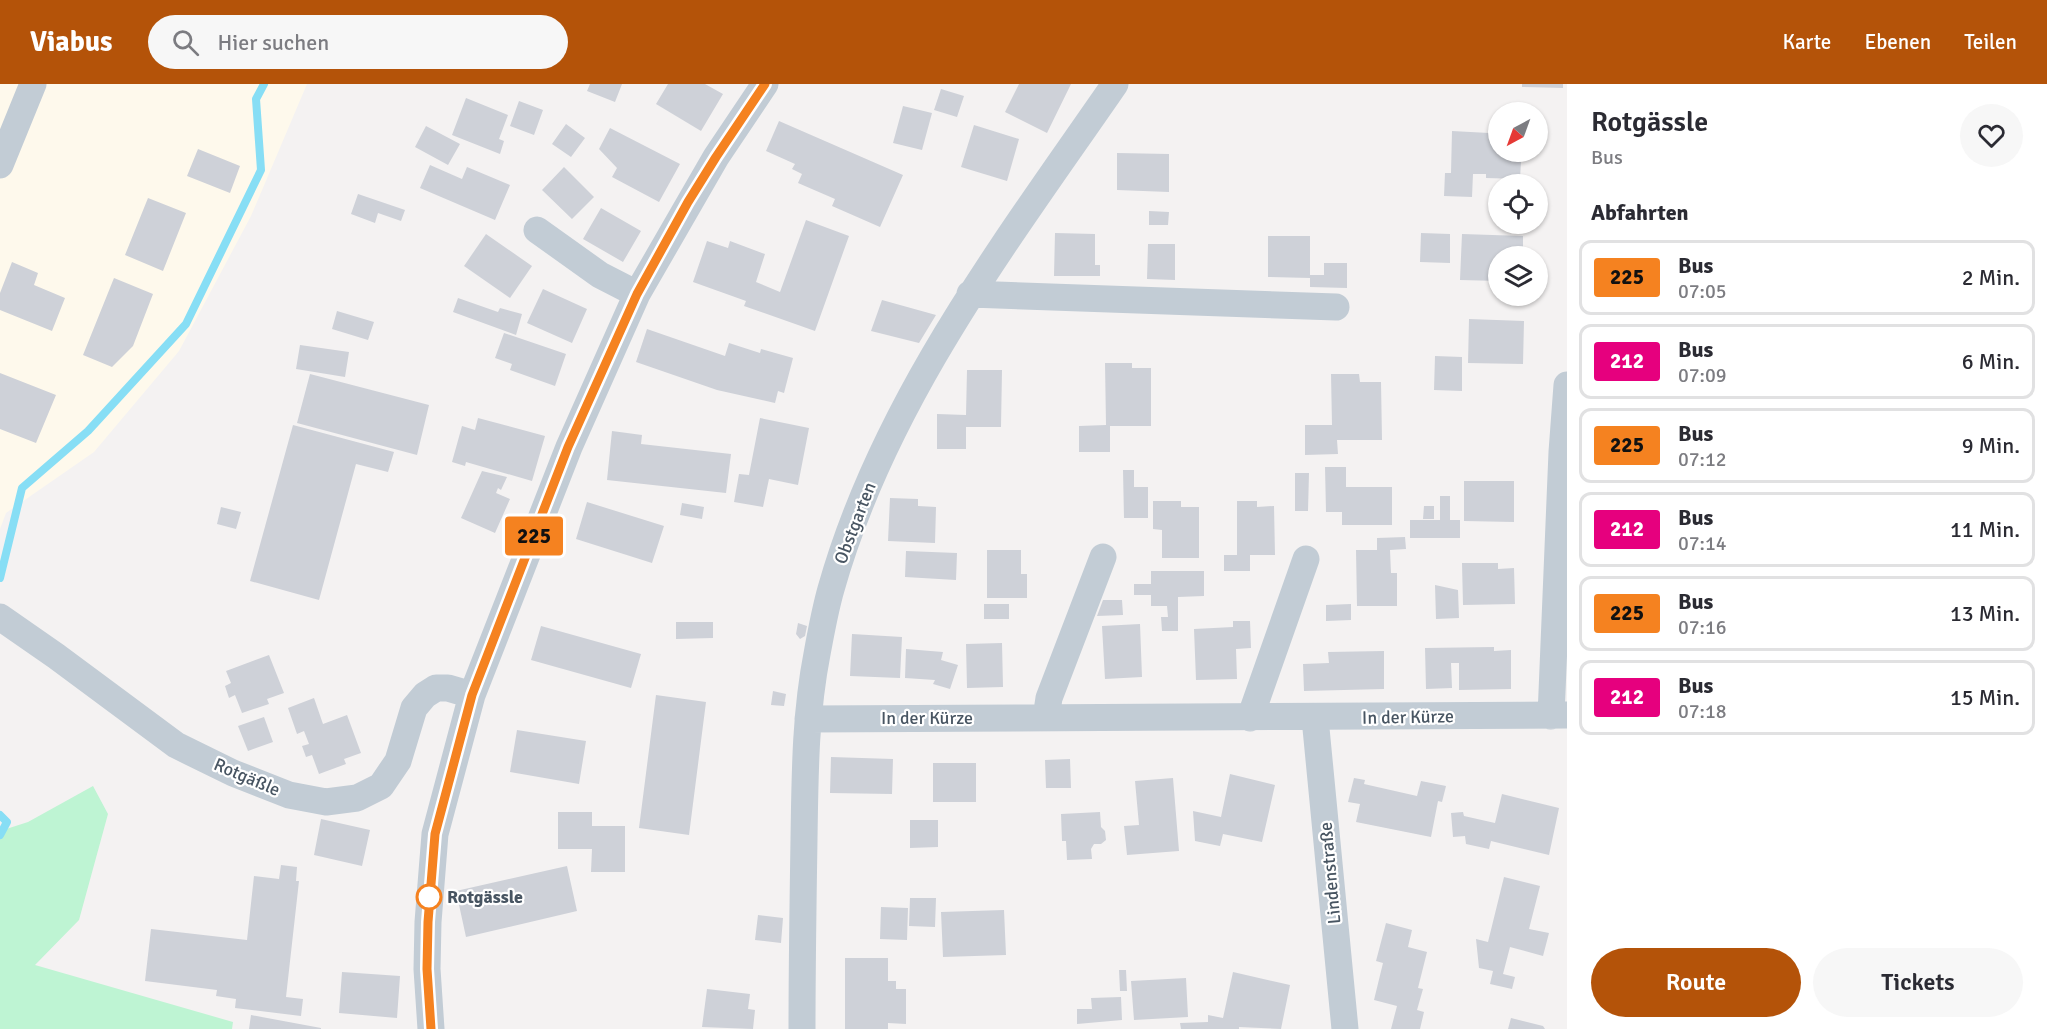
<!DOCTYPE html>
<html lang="de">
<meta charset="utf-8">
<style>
body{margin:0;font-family:Signika,sans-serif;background:#f7f7f7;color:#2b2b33;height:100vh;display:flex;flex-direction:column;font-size:22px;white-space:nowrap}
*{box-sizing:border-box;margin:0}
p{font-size:20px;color:#7c7c81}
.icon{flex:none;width:33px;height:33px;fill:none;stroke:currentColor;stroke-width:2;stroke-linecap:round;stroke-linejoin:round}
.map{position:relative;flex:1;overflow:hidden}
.sheet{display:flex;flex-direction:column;background:#fff;width:480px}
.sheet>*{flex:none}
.badge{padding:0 12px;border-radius:4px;font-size:21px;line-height:39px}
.needle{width:39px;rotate:221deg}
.tools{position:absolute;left:1488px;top:18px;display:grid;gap:12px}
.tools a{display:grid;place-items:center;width:60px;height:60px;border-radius:50%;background:#fff;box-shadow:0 2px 4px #0004;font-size:30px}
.map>.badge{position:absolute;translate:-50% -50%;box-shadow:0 0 0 3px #fff}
h2{padding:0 24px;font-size:22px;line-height:54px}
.round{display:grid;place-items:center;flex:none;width:63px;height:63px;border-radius:32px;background:#f7f7f7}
.head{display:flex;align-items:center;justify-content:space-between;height:102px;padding:0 24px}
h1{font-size:28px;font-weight:600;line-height:45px}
.primary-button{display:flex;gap:12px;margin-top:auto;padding:12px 24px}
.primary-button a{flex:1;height:69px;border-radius:36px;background:#b45309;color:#fff;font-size:24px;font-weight:600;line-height:69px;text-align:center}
.primary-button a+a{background:#f7f7f7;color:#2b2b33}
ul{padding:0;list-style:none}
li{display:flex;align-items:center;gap:18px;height:75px;margin:0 12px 9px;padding:0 12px;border:3px solid #e1e1e2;border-radius:12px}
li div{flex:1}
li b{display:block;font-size:22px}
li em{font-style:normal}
li .badge{min-width:66px;font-weight:700;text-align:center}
header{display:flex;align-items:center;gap:36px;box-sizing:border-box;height:84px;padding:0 30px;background:#b45309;color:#fff}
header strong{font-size:28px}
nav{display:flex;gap:33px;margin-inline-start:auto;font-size:21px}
.search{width:420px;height:54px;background:#f7f7f7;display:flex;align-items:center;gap:15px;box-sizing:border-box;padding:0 21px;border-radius:33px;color:#7c7c81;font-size:22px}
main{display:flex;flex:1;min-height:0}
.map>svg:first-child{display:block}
</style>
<header>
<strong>Viabus</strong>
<div class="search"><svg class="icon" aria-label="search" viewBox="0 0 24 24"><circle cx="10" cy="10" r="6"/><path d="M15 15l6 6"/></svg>Hier suchen</div>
<nav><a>Karte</a><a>Ebenen</a><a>Teilen</a></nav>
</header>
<main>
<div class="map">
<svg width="1567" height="945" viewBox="0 0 1567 945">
<rect width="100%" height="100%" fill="#f4f2f2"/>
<path fill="#fef9ec" d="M0,0h307l-56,132 -72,135 -85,101 -88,61 -6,16z"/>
<path fill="#bef4d3" d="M93,702l15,28 -29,106 -44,45 198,57 -1,7h-232v-198l28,-9z"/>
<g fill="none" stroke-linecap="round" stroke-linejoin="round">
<path stroke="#87def5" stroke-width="8" d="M0,494l22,-90 66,-57 98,-107 75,-154 -5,-71 8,-15
M0,731l7,7 -7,13"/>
</g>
<path fill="#ced1d8" d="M590,0h32l-7,18 -28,-11z
M668,0h37l18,10 -22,37 -45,-27z
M1019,0h52l-24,49 -42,-21z
M1522,0h41v4l-41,-1z
M941,5l23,7 -7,21 -23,-7z
M466,14l42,17 -9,24 5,2 -4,13 -48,-19z
M519,17l24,9 -9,25 -24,-9z
M903,22l29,7 -10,37 -29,-7z
M779,37l124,54 -23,52 -48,-21 3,-7 -37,-16 4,-9 -10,-5 3,-5 -29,-13z
M566,40l19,14 -14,19 -19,-13z
M974,41l45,14 -12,42 -46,-14z
M426,42l34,18 -12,21 -33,-18z
M610,44l70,36 -21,38 -47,-25 5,-9 -18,-19z
M1452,47l37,2v6h9v13h18v10h5l-1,17 -34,-1v-4h-13l-1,23 -28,-1 1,-23h6z
M198,65l42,17 -10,27 -43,-17z
M1117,69l52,1v38l-52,-2z
M430,81l32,14 5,-12 43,18 -15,35 -75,-32z
M564,83l30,30 -22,22 -30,-29z
M358,110l47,16 -4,11 -23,-8 -3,10 -24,-9z
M148,114l38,15 -23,58 -38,-16z
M601,124l40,23 -18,31 -40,-23z
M1149,127l20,1 -1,13h-19z
M806,136l43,16 -34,95 -71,-25 2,-5 -53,-19 14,-41 21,7 2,-7 35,13 -9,28 24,10z
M1055,149l40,1v31h5v11h-46z
M1421,149l29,1v29l-30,-1z
M486,150l46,32 -22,32 -46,-32z
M1462,150l61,2v20h-25v25l-38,-1z
M1268,152h42v39h14v-12h23v25l-37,-1v-9l-42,-1z
M1148,160h27v36l-28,-1z
M12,178l26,11 -4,12 31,13 -13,33 -52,-21v-17z
M114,194l39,16 -20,52 -21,21 -29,-12z
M543,205l44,20 -15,34 -45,-20z
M458,214l40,14 2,-4 22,6 -6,21 -63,-23z
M882,216l54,15 -17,28 -48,-12z
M337,227l37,11 -6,18 -36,-11z
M1469,235l55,2 -1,43 -55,-1z
M647,245l78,27 4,-13 31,10 1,-4 32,9 -9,35 -6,-2 -3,12 -58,-13 -81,-28z
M504,249l62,21 -11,32 -45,-16 2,-6 -17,-6z
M300,261l49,7 -4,25 -49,-8z
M1435,272l27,1v34l-28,-1z
M1105,279h27v5h19v58h-41v26h-31v-26l27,-1z
M967,286h35l-1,57h-35v22h-29v-35l29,1z
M0,289l56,22 -20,48 -36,-14z
M310,290l119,31 -12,50 -120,-32z
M1331,290h28l1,8h21l1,58h-45l1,14 -33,1v-30h27z
M478,334l67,18 -13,45 -66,-19 -1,4 -13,-4 10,-36 13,4z
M760,334l49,10 -11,57 -29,-6 -6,28 -29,-5 5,-28 10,1z
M293,341l101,27 -6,20 -32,-8 -37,136 -69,-19z
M612,347l30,4 -1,9 90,10 -5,39 -119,-13z
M1325,383h21v20h46v38h-50v-13h-16z
M1123,386h11v17h14v31h-24z
M482,387l25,6 -6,13 -3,-2 -2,5 14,6 -15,34 -34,-15z
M1295,389h14l-1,38h-13z
M1464,397h50v41l-50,-1z
M1440,412h10v24h10v18h-50v-18h30z
M890,414l28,1v7l18,1 -1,36 -47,-2z
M1153,417h28v6h18v51h-37v-28l-9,-1z
M1237,417h20v6l17,-1 1,49h-25v16h-26v-16h13z
M587,418l77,24 -12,37 -76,-24z
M682,419l22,4 -2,12 -22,-4z
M1424,422h10v13h-11z
M221,423l20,5 -5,17 -19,-5z
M1405,453l1,12 -16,1 1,23h6v33h-40l-1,-56h21v-12z
M987,466h34v24h6v24h-40z
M906,467l51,2 -1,27 -51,-3z
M1462,479h36v6l16,-1 1,36 -52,1z
M1151,487h53v25l-26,1v34h-16l-1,-14h7l-1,-11h-16v-11h-17v-11h17z
M1435,501l23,5 1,28 -23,1z
M1103,516h19l1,15 -26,1z
M984,520h25v15h-25z
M1351,520v16l-25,1v-16z
M1233,537h17l1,27 -15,1 1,30 -41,1 -2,-51 39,-2z
M676,538h37v16l-37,1z
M798,539l9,3 -2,10 -5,3 -4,-5z
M1140,540l2,53 -37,2 -3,-53z
M541,542l100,28 -10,34 -100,-28z
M852,550l50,3 -2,41 -50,-2z
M1002,559l1,44 -36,1 -1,-44z
M1494,563v4l17,-1v39l-52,1v-27h-8l1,25 -26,1 -1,-41z
M906,565l37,3 -2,8 17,5 -8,24 -17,-5 2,-4 -30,-2z
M1384,567v38l-80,2 -1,-27 26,-1 -1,-11z
M269,571l15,38 -17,6 2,5 -27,9 -7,-18 -6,3 -4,-12 6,-3 -5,-12z
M773,607l13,3 -2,12 -13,-1z
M656,611l50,7 -17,133 -50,-7z
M314,614l9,26 24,-9 14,38 -17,6 2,5 -27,10 -7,-19 -6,2 -4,-11 7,-2 -5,-13 -7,3 -9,-26z
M264,633l9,25 -25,9 -10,-25z
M517,646l69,11 -7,43 -69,-12z
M831,673l62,2 -1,35 -62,-1z
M1070,675l1,29h-25l-1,-28z
M933,679h43v39h-43z
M1230,690l45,11 -13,57 -39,-8 -3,12 -25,-5 -2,-30 28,6z
M1173,694l6,73 -52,4 -3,-29 15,-1 -4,-44z
M1354,694l11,2 -1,4 53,12 4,-15 25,5 -4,16 -4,-1 -7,36 -75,-15 4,-18 -12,-2z
M1502,710l57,14 -10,47 -58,-14 -2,8 -23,-5 -1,-8 -12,1 -2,-24 12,-1 1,4 31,7z
M558,728h34v14h33v46h-34l1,-23h-34z
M1100,728l1,15 4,4 1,9 -5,4h-7l-3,5 1,10 -25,1 -1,-19h-4l-1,-27z
M321,735l49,11 -8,36 -48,-11z
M910,736h28v27l-28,1z
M281,781l16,2 -1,14h3l-13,116 17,2 -2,17 -66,-8 1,-9 -20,-3 1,-6 -72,-9 6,-52 96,11 7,-64 25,3z
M567,782l10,45 -111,26 -10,-46z
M1504,793l36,9 -11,43 20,4 -6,23 -33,-9 -7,27 12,3 -3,12 -22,-5 3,-13 -14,-3 -3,-29 12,3z
M910,814h26l-1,29 -26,-1z
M881,823l27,1 -1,32 -27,-1z
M1004,826l2,45 -63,2 -2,-45z
M758,831l25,3 -2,25 -26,-3z
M1386,839l26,7 -4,17 19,5 -9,36 5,1 -6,21 7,2 -4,17h-29l6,-23 -23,-6 9,-37 -7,-2z
M845,874h43v23h8v8h10v35l-18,-1v6h-43z
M1119,886h7l1,21h-7z
M342,888l58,4 -3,42 -58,-5z
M1233,888l57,13 -9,44 -42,-2v2h-58l-1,-6 28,-1v-7l15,3z
M1186,894l2,39 -54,3 -3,-39z
M707,905l43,5 -2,15 7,1 -2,19 -51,-2z
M1121,913l1,23 -45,4v-15h15l-1,-11z
M251,931l70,13v1h-72z
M1511,934l32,8 2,3h-37z"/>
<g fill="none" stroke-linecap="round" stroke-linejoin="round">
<path stroke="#c2ccd5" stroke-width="27" d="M0,81l33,-81
M537,146l63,45 37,19
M970,210l366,13
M0,533l56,39 120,89 57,28 56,22 37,7 31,-4 24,-12 17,-25 16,-53 11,-13 11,-7h12l24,7
M1551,632l11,-264 5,-67
M1046,634l3,-20 54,-141
M1250,634l56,-159
M1315,634l30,311
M808,635l759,-4
M431,945l-4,-60 1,-47 7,-88 37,-139 97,-248 68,-153 79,-137 49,-73
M802,945c0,-63 1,-127 2,-190 1,-62 1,-124 13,-185 4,-22 8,-44 14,-65 53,-188 175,-347 284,-505"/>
</g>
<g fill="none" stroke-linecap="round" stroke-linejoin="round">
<defs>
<path id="line" d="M431,945l-4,-60 1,-47 7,-88 37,-139 96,-248 69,-153 51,-92 28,-45 49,-73"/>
</defs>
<use href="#line" stroke="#fff" stroke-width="14"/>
<use href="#line" stroke="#f58220" stroke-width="9"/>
</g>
<circle fill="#fff" stroke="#f58220" stroke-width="3" cx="429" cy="813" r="12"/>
<g text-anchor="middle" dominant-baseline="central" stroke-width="4.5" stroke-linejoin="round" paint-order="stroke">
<g font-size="18" fill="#485562" stroke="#fff">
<text transform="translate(855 439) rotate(-69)">Obstgarten</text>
<text transform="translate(1408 633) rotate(-1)">In der Kürze</text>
<text x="927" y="634">In der Kürze</text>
<text transform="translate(247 693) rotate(23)">Rotgäßle</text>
<text transform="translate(1330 789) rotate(-95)">Lindenstraße</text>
</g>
<g font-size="18" font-weight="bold" fill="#485562" stroke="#fff" text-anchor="start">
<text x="447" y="813">Rotgässle</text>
</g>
</g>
</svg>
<div class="tools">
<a><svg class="needle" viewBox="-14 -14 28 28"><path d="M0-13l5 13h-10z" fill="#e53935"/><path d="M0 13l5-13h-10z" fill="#7c7c81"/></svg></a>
<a><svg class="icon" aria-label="locate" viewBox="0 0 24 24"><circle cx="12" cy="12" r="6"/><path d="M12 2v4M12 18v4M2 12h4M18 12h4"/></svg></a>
<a><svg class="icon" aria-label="layers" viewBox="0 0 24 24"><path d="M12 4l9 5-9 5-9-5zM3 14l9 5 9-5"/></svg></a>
</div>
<b class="badge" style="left:534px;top:452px;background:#f58220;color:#111">225</b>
</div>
<section class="sheet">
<div class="head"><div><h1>Rotgässle</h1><p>Bus</p></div><a class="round"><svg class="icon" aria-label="heart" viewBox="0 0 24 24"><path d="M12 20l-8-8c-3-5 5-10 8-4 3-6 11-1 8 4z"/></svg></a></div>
<h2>Abfahrten</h2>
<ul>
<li><span class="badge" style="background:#f58220;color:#111">225</span><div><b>Bus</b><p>07:05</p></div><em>2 Min.</em></li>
<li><span class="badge" style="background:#e6007e;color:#fff">212</span><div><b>Bus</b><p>07:09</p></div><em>6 Min.</em></li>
<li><span class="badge" style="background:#f58220;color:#111">225</span><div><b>Bus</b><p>07:12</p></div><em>9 Min.</em></li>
<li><span class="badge" style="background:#e6007e;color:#fff">212</span><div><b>Bus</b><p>07:14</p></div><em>11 Min.</em></li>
<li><span class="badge" style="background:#f58220;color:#111">225</span><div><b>Bus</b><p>07:16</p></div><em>13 Min.</em></li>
<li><span class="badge" style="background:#e6007e;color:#fff">212</span><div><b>Bus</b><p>07:18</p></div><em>15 Min.</em></li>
</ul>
<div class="primary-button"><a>Route</a><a>Tickets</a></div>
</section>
</main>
